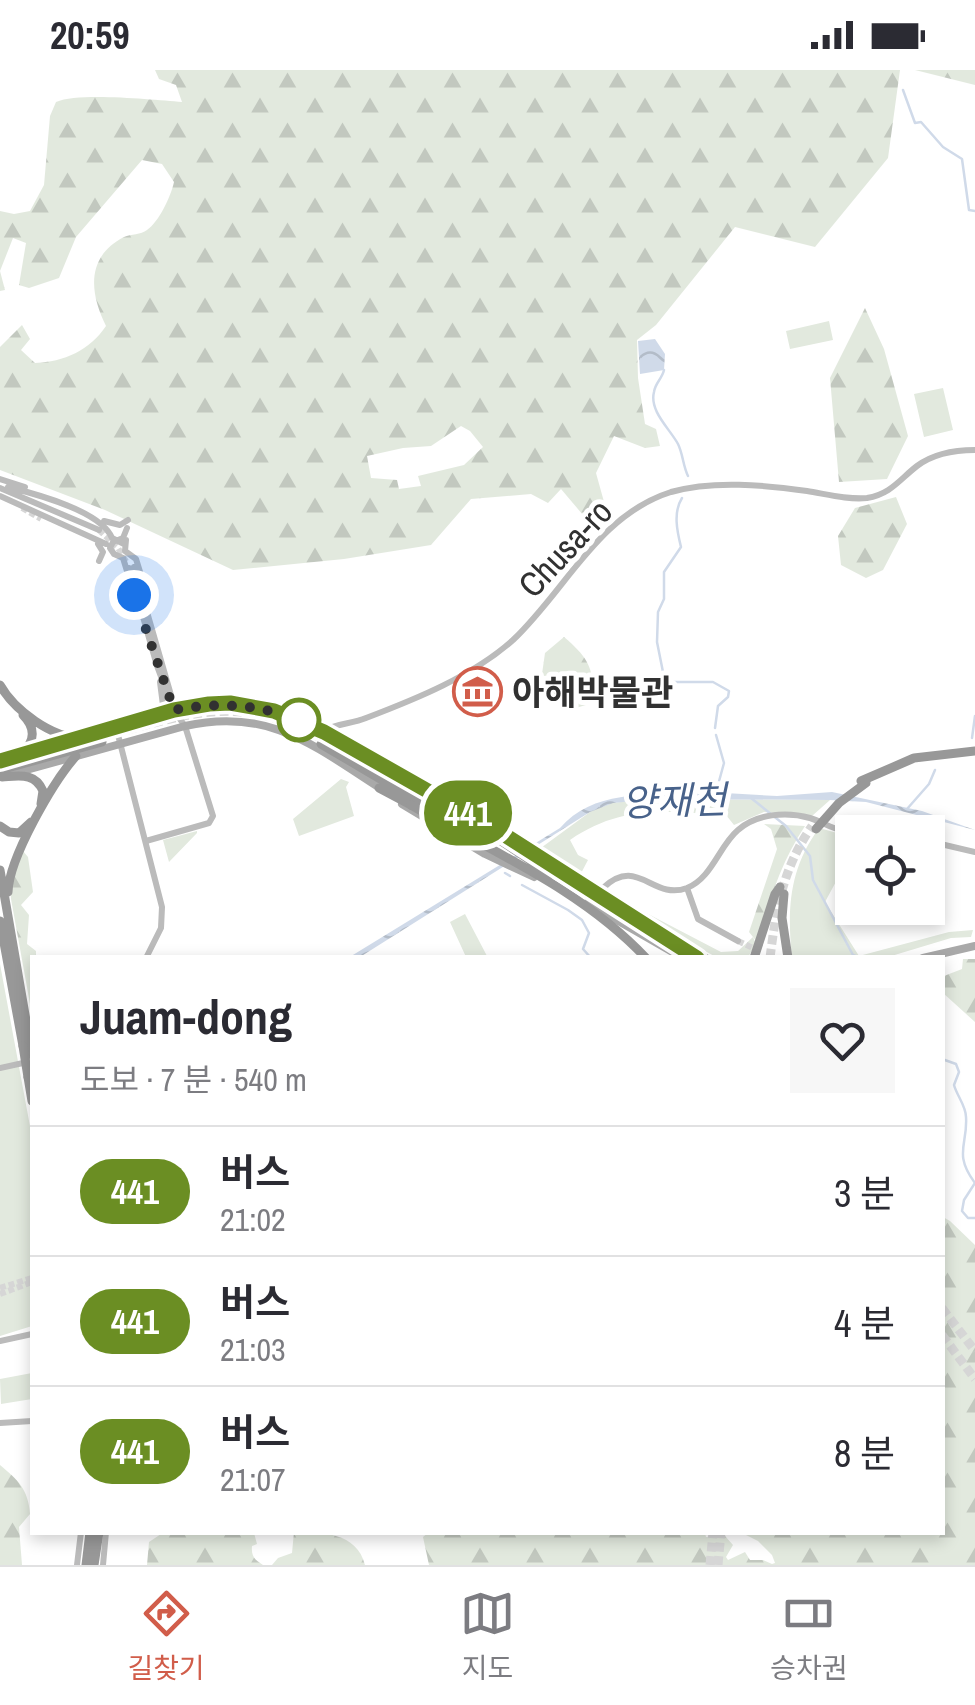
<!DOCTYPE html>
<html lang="ko">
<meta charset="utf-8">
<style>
body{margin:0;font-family:"Archivo Narrow","Noto Sans KR",sans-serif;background:#f7f7f7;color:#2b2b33;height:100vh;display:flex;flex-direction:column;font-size:38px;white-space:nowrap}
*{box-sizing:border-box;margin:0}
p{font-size:32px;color:#7c7c81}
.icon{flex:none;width:55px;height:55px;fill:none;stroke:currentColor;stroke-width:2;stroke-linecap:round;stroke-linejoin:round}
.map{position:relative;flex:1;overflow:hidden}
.sheet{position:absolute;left:30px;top:885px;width:915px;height:580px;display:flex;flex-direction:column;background:#fff;border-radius:0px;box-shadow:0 5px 15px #0003}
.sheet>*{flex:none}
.badge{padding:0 20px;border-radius:32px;font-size:35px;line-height:65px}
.buttons{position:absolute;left:835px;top:745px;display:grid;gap:20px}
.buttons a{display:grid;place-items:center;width:110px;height:110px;border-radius:0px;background:#fff;box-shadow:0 5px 15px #0003;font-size:50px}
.you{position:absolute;width:50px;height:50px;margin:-25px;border:8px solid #fff;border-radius:50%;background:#1a73e8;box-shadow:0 0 0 15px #1a73e833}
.map>.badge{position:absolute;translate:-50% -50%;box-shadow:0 0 0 5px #fff}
.round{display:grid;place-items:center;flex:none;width:105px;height:105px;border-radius:0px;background:#f7f7f7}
.overview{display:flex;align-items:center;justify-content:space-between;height:170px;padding:0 50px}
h1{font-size:48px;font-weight:700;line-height:75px}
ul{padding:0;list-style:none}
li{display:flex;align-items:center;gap:30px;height:130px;padding:0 50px;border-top:2px solid #e1e1e2}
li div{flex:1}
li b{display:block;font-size:38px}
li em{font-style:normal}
li .badge{min-width:110px;font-weight:700;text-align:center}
.status{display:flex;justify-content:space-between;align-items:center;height:70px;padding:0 50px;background:#fff;direction:ltr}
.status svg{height:28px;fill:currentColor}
.tabs{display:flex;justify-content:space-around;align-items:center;height:140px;border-top:2px solid #e1e1e2;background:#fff;font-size:28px;color:#7c7c81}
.tabs a{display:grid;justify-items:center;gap:5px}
.tabs .active{color:#d15d4a}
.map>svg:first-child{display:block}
</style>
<div class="status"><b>20:59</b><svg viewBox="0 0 49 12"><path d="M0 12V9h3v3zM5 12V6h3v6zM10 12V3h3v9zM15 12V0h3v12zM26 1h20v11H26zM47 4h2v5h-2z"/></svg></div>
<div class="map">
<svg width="975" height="1495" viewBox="0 0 975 1495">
<defs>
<pattern id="forest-firs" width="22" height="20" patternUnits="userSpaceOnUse" patternTransform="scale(2.5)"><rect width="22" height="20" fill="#e2e9de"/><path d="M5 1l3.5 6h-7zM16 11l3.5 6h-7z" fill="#c2c8bf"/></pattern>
<pattern id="water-waves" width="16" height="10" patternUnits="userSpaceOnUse" patternTransform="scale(2.5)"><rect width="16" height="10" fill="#d0dae9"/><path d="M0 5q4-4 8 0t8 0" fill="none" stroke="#b3bcc8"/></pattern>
</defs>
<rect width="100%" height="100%" fill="#fff"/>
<path fill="url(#forest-firs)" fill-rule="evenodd" d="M155,0h745l-12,88 -73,89 -80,-20 -79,98 -19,15 1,38 7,46 11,5 4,17 -15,2 -31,-12 -18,37 10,36 -12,19 -33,-39 -13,14 -17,-9 -60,5 -40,46 -87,14 -111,11 -128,-60 -105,-40v-123l22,-22 8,14 -9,11 14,13c29,-1 55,-13 71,-37 -16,-32 -21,-69 18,-89 7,-3 17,-2 23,-7 12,-8 24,-34 27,-48l-12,-18 -20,-4 -66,77 -17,41 -30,10 -10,-3 7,-42 -13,-5 -13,33 5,19 -5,1v-80l14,3 16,-3 14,-26 6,-69 6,-14c24,-10 97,-2 126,0l-6,-17 -17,-6zM461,356l9,5 13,16 -19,18 -46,11 3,10 -22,3 -2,-9 -26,-2 -4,-22 36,-8 28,-2z
M915,0h60v15z
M865,238l19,41 24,87 -21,43 -48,3 -9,-104z
M896,427l11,27 -24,46 -17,8 -25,-13 -3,-29 17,-28z
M564,567c26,22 31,33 28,66l-16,5 -15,-4 -19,-30 3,-21z
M764,754l41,2c-24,36 -36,75 -48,116l-8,-10 28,-83 -6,-20z
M23,781l5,6 5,35 -12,13 8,10 -2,29 9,7v6l-4,1v57l-21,-116 -1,-16z
M963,889h12v63l-32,-29 1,-17 18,-7z
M943,1147l7,4 25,24v320h-546l-6,-28 5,-4h277l1,4 19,-1 8,9 -7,12 2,3 17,-8 5,8h13l9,4 3,-1 -3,-8 -14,-14 -16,-8 200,-1z
M0,1395c18,15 28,24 30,49l-11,13 3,38h-22z
M164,1462l90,1 3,11 -5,2c-1,11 3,14 11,19h-116l2,-23z
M294,1462c27,0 63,0 71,33h-93l6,-7 14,-5z"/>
<path fill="#e2e9de" d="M829,251l4,19 -43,9 -4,-18z
M943,318l10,42 -29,7 -10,-43z
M341,709l8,3 -3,5 8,29 -55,20 -6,-17z
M654,729l176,1 -18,16 -48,-4 -30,13 -8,-10c-61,-3 -103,-11 -156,25l8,15 10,5 -10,19 -44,-26 56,-41 20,-9z
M819,758l33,9v15l-27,50 34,54 90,-24 24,-2 -2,7 -20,1 -63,19 -96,1c-5,-49 -3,-89 27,-130z
M197,761v2l-28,29 -6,-22z
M629,834l92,48 17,-1 15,-14 3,7 -8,13h-32l-86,-47z
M465,844l22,42 -3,1h-18l-16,-35z
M0,894l32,173v189l-32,10z
M32,1303v26l-31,5 -1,-25z"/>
<path fill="url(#water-waves)" d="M655,269l10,15 -1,16 -24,4 -2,-33z
M690,721l87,5 55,-4 90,19 53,19 -109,-28 -36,-2 -176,-1 -41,4 -23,9 -230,145 -12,1 212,-130c32,-38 86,-32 130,-37z"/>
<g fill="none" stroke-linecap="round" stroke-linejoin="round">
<path stroke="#d0dae9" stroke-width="2.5" d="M903,20l12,33 6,-1 22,25 19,12 7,51 6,1
M664,300c-2,9 -9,13 -10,22 -5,19 16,37 24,52 5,10 5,22 10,32
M682,428c-9,14 -5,33 -1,49l-17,25v27l-6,13 -1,30 7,35 6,5h43l16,9 -1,6 -10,9 -3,22
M972,668l3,-22
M715,726l9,-33 -8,-28
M751,728l35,28 24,30 3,24 40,75 7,3
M907,739l22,-25 6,-14
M505,803l5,3
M522,815l46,25 14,10 7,13 -6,16 8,9
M942,989l14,5 3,8 -5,13c3,11 12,21 12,32 2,27 -13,37 9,66l-11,17 -2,11 6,7h7"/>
<path stroke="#d6d6d6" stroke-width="6" stroke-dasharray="6 3" stroke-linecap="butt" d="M22,438l19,11
M99,460l19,18 9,15
M738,871l17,8 4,9
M0,1218l32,-10
M0,1224l32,-12"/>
<path stroke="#d6d6d6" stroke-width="9" stroke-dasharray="9 4.5" stroke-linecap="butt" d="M101,667c86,-22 139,-46 223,3
M770,888c6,-49 13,-90 42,-132
M942,1238l33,43
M942,1265l33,44
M710,1495l3,-33
M718,1495l3,-33"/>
<path stroke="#bbb" stroke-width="6" d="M0,409l25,8
M8,417c28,7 93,24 104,51l12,6
M0,418l99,42
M0,426l106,48
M104,451l16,4 8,-5
M126,470l-1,11 11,8 14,45
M98,474l5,8 -4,9
M134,497l37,128
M129,498l28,98 17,45 11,15 28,90 -4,7 -63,18
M127,501l-4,-13 -9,-4 -4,-6 3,-6 10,-4 4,-10
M160,612l4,31
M116,657l46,180 -1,21 -15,30
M323,661c14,-8 29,-7 43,-13 50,-19 107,-42 147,-78 53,-50 85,-125 158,-148 42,-12 94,-7 136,-1 19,3 41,9 60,7 24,-4 33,-19 50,-32 16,-12 38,-16 58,-16
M928,771l47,11
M603,818c35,-33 49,13 84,0 25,-10 32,-42 51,-58 18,-16 48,-19 72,-12 13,4 23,12 36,13 21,2 40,-3 61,1
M687,818l11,31 40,22
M0,998l32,-7
M0,1271l32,-7
M0,1353l32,-2
M77,1495l4,-33
M103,1495l3,-33"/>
<path stroke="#a9a9a9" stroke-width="8" d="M0,691c85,-21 189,-74 275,-50 42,13 77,40 116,60
M12,704l173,-48c85,-19 129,20 198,64
M447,731l217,136
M402,734l83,50 49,23
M587,833l96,55
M923,888l52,-12"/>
<path stroke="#989898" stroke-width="9" d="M0,615c14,25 52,53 81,53
M321,674l166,98
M343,681l65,38
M22,682c14,-11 13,-25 1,-37
M0,700l102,-28
M387,700l75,45
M2,707c17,-1 33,-5 41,14l-2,13
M861,711l53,-23 61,-7
M379,718l32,17
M0,756l9,6 10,1 12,-11
M0,800l32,185
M8,822c1,-34 45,-110 68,-136
M784,824l-2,24 6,40
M0,851l23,125
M660,864l45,24
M754,888l21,-64 5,-7
M28,1007l4,24
M86,1495l4,-33
M94,1495l5,-33"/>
<path stroke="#989898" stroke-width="9" d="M411,735c81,47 169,83 235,153
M462,745l89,59
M816,759l23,-26 27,-20
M23,976l5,31"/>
</g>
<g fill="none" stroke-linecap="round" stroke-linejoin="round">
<defs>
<path id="line" d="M0,691l174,-51 35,-6 21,-1 44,8 50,21 176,100 197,126"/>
</defs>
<use href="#line" stroke="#fff" stroke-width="22"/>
<use href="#line" stroke="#6b8e23" stroke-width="15"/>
<path stroke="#313131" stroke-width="10" stroke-dasharray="0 18" d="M134,525l40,115c45,-8 83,-6 125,10"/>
</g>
<defs>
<symbol id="museum-ring" viewBox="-11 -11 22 22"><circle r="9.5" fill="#fff" stroke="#d15d4a" stroke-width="1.5"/><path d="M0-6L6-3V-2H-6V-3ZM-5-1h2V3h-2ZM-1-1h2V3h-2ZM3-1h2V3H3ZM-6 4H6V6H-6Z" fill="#d15d4a"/></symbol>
</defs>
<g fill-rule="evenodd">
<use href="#museum-ring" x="450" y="594" width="55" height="55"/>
</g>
<circle fill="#fff" stroke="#6b8e23" stroke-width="5" cx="299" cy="650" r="20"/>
<g text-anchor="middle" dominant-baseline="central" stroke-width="10" stroke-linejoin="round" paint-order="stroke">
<g font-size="35" fill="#313131" stroke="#fff">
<text transform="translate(565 478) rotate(-47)">Chusa-ro</text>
</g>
<g font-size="35" font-weight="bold" fill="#313131" stroke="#fff" text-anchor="start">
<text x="512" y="622">아해박물관</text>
</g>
<g font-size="38" font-style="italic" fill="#48628a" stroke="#fff">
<text transform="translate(674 731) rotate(-2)">양재천</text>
</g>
</g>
</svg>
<div class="buttons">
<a><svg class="icon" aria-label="locate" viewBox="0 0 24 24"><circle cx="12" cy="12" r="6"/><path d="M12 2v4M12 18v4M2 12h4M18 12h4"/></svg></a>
</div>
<div class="you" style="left:134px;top:525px"></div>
<b class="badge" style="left:468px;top:743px;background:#6b8e23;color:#fff">441</b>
<section class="sheet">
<div class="overview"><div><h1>Juam-dong</h1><p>도보 · 7 분 · 540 m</p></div><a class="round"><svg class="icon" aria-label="heart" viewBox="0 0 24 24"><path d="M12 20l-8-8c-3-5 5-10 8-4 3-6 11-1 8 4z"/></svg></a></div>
<ul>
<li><span class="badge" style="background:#6b8e23;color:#fff">441</span><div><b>버스</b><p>21:02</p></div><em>3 분</em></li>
<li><span class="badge" style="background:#6b8e23;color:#fff">441</span><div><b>버스</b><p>21:03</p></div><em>4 분</em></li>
<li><span class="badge" style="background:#6b8e23;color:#fff">441</span><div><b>버스</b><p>21:07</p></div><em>8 분</em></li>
</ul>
</section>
</div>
<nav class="tabs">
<a class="active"><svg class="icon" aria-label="directions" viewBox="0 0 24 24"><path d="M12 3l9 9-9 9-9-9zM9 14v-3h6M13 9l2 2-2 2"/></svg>길찾기</a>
<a><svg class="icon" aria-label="map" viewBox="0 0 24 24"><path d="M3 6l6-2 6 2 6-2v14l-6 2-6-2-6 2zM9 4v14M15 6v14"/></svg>지도</a>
<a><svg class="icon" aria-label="tickets" viewBox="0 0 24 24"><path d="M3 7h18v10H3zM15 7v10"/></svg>승차권</a>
</nav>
